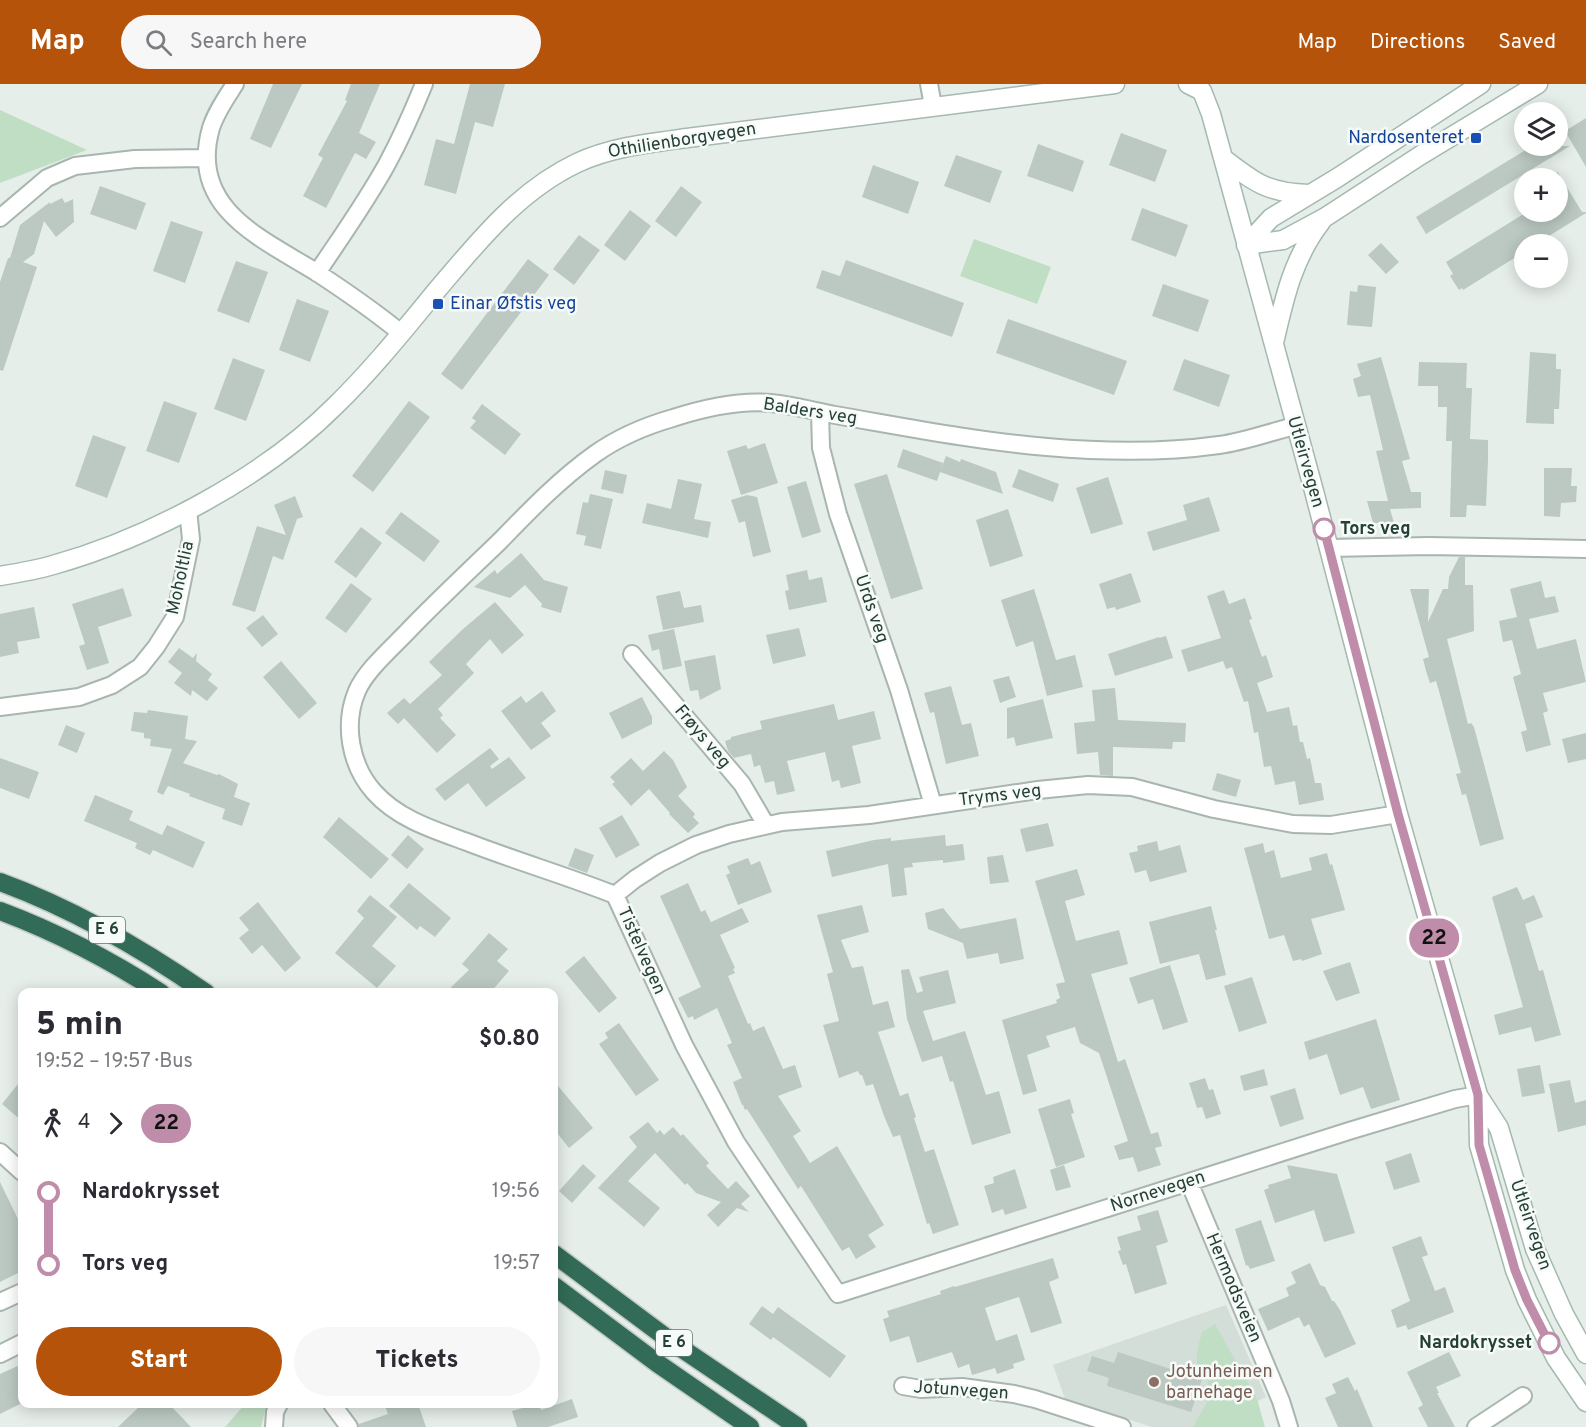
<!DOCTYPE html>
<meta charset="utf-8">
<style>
body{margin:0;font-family:Overpass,sans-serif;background:#f7f7f7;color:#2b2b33;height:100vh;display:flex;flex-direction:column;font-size:22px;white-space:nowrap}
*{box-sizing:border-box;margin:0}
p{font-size:20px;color:#7c7c81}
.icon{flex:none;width:33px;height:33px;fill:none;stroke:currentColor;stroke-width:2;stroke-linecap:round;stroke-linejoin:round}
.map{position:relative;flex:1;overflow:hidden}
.side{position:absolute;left:18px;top:904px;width:540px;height:420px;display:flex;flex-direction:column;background:#fff;border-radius:12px;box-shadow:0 3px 15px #0003}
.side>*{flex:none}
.badge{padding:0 12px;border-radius:20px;font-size:21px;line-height:39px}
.fabs{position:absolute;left:1514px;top:18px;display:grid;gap:12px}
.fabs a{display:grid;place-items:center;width:54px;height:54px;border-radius:50%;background:#fff;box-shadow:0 3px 15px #0003;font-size:30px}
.map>.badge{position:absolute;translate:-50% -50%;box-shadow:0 0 0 3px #fff}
.legs{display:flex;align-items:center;gap:9px;height:66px;padding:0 18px;font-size:20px}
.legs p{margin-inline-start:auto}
.overview{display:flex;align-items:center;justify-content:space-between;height:102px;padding:0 18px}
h1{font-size:33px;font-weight:800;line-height:45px}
.button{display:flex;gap:12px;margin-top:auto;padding:12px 18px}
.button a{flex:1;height:69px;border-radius:36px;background:#b45309;color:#fff;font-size:24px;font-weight:800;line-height:69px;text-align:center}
.button a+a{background:#f7f7f7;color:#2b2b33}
ul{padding:0 18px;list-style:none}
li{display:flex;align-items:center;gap:21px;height:72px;font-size:22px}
li i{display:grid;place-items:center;width:9px;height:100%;margin:0 8px;background:currentColor}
li i::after{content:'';width:15px;height:15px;margin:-8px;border:4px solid;border-radius:50%;background:#fff}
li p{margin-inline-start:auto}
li:first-child i{background:linear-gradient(#0000 50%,currentColor 0)}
li:last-child i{background:linear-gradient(currentColor 50%,#0000 0)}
header{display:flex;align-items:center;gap:36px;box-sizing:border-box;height:84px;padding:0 30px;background:#b45309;color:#fff}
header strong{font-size:28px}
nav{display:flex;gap:33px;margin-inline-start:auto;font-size:21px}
.search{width:420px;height:54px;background:#f7f7f7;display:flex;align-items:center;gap:15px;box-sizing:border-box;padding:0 21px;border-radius:33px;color:#7c7c81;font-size:22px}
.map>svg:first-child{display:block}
</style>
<header>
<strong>Map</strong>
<div class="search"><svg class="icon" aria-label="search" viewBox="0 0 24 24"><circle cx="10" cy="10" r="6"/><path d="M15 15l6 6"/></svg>Search here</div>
<nav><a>Map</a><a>Directions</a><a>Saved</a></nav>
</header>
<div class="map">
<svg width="1586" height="1343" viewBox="0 0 1586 1343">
<rect width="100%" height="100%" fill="#e6eee9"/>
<path fill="#d4ded8" d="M1226,1221l40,92 -8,4 3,26h-109l-87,-28 -12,-34z"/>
<path fill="#c0dec4" d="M0,26l87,40 -87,33z
M974,155l77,28 -14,37 -77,-28z
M1215,1240l42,75 8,28h-72l14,-25 1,-21c-17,-14 -11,-30 -6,-49z
M245,1320h22l-6,23h-36z"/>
<path fill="#bbc9c2" d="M273,0h29l-31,64 -21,-9z
M351,0h29l-21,49 17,9 -10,17 -11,-6 -29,55 -23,-12 20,-38 -5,-3 29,-54 -2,-1z
M470,0h35l-12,43 -18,-5 -19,72 -32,-9 12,-46 18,5z
M1586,34v49l-21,-36z
M1121,49l46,17 -12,32 -46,-17z
M1038,60l46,17 -11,31 -46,-16z
M1532,62h38l-144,88 -10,-17z
M956,71l46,16 -12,32 -46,-17z
M873,81l46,17 -11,32 -46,-17z
M1557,87l25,41h4v1l-50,31h-12v8l-61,38 -1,-2 -3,2 -9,-14 3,-2 -7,-12 81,-50h30z
M100,102l46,17 -10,27 -46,-16z
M681,102l21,16 -26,35 -21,-16z
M62,114l3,5 8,-4 1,23 -18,15 -12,-16 -10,33 -11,8 14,5 -34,104 -3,-1v-88l8,-24h2l10,-33 30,-23v2z
M1142,124l46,17 -12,32 -45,-17z
M630,126l21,16 -26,35 -21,-16z
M171,137l32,11 -18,51 -32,-12z
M579,151l21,15 -26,35 -21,-16z
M1381,159l18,19 -13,12 -18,-19z
M528,175l21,16 -87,115 -21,-16z
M846,176l118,43 -12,34 -136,-49 6,-18 18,6z
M236,177l32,11 -19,51 -32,-12z
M1163,200l46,16 -11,32 -46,-16z
M1358,201l18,2 -4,40 -25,-2 3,-34 7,1z
M297,215l32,12 -19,51 -31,-12z
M1008,235l119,42 -13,34 -118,-42z
M1530,268l26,2v15h5l-2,40h-5v15l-28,-1z
M1381,273l29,102 -8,2 9,31h10v16l-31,1 4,14h-21l-6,-22h21l-12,-50 7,-1 -13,-55 -12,2 -5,-18 8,-3 -4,-12z
M233,274l32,12 -19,51 -32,-12z
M1184,275l46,16 -11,32 -46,-17z
M1419,278l48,1 -1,25h6l-2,51 18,1v20l-2,46 -19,-1 -1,12h-16l2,-76h-6l1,-34h-9v-21h-20z
M164,317l33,12 -18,50 -33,-12z
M409,317l21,16 -57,75 -21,-16z
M482,320l39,30 -16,21 -35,-27 6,-7 -4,-3z
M93,351l33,12 -19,51 -32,-12z
M765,359l13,40 -37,12 -14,-44 19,-6 2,4z
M903,365l40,14 -6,18 -40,-14z
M946,372l14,6 1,-3 35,13 7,22 -63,-22z
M1544,384h28l-1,18h6l-1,16 -15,1 -1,14 -16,-1z
M1019,385l40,15 -6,18 -41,-15z
M605,386l22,5 -4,19 -22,-5z
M887,390l36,115 -32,10 -37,-115z
M1108,393l15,47 -32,10 -15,-46z
M678,395l24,5 -8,35 17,3 -3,16 -66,-15 5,-20 24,6z
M806,397l15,51 -19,6 -15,-51z
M590,410l23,5 -12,50 -17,-4 2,-9 -10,-2 7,-32 5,1z
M747,411l10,2 14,55 -18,5 -8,-36 -6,2 -8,-23z
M295,412l8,21 -6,2 -14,41 -10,-4 -18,56 -23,-7 25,-79 29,9 -12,-30z
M1209,413l11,34 -67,20 -6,-19 40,-12 -4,-15z
M1008,425l15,47 -33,11 -14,-47z
M401,428l39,29 -16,21 -39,-29z
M361,443l21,16 -26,35 -22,-16z
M521,469l23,27 24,7 -7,26 -20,-6 1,-3 -17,-19 -15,13 -36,-11 21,-17 2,4z
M1459,473h6v28h8l1,46 -27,8 21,85 3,-1 3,4 30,112 -24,7 -14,-52 -4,1 -6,-21 5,-1 -22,-82 -3,-10 -6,2 -4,-12 -3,-12 6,-2 -19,-68h19l-1,33 15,-33h5l1,-12z
M807,486l2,10 13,-3 5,25 -38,8 -4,-19 4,-1 -3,-15z
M1131,489l10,29 -25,8 -1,-3 -8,2 -8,-25z
M1541,497l4,17 10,-2 4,16 -30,7 8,30 39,-10 10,43 -43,11 5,18 -5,2 8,32 -25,7 -5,-20 6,-2 -14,-53 8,-3 -9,-34 -9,2 -4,-21 18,-4 -7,-28z
M351,499l21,16 -26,34 -21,-15z
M123,504l9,28 -34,11 11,36 -22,7 -8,-24 6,-2 -13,-40z
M1034,505l22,71 19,-5 8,32 -36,9 -14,-55 -17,6 -15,-47z
M1224,506l5,14 16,-6 7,21 -3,1 13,37 4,-2 7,22 -16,6 10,29 22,-5 4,19 4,-1 3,17h3l4,17 3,-1 5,25h6l3,17 -25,5 -4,-24 -20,4 -4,-19 -7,1 -6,-35 -4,1 -6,-32 -4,1 -12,-35 -6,2 -3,-8 -35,11 -7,-22 40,-12 -14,-42z
M680,507l4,17 17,-3 3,17 -41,8 -7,-34z
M495,518l29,33 -22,19 -12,-15 -24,25 8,9 -36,36 5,6 -3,3 16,17 -19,18 -33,-35 -6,6 -11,-11 17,-15 6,6 32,-29 -13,-13 34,-33z
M34,523l6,31 -23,4 2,11 -19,4v-43z
M263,531l15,19 -16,13 -16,-19z
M799,544l7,28 -33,8 -7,-29z
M674,545l8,37 -19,4 -4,-21 -7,2 -4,-16z
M1166,552l7,22 -58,18 -7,-22 51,-17v1z
M179,564l14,10 4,-5 -1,8 16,13 -4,6 10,8 -11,13 -15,-11 -1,6 -17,-13 8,-10 -14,-11z
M715,571l6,34 -21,11 -2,-10 -8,1 -6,-30z
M281,577l36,42 -18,16 -36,-42z
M1009,592l7,21 -16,6 -7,-23z
M951,602l11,39 9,-2 8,33 -33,8 -12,-52 -4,1 -6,-20z
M1115,604l3,32 68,3 -1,19h-12l-1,7 -59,-2v29l-13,-1 -2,-23 -21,2 -3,-31 21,-2 -3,-31z
M542,607l14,20 -15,12 10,13 -20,14 -30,-39 20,-15 5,7z
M642,613l10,20v7l-30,15 -13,-26z
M1043,615l10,39 -37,8 -2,-9 -7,2v-31z
M834,620l4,16 36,-9 7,28 -29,7 9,37 -20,5 -2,-8 -7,2 -7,-30 -38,9 8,30 -18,4 -3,-14 -9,2 -5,-18 -6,2 -3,-13 -17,4 -6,-7 -3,-10 6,-2v-2l31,-8 -2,-8z
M148,626l40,6 -3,23 12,2 -14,22 34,12 2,-1 19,10 -4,13 16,6 -8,23 -20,-7 3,-10 -36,-13 1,-2 -22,-8 -5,9 -6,-3 15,-43 -22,-3 1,-7 -7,-1v-5l-13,-2 3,-19 13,1z
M66,641l19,8 -8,20 -19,-8z
M1586,649v26l-18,4 -6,-24z
M490,664l9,11 -9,7 2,3 17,-12 17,21 -40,29 -18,-24 -23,18 -10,-12z
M664,667l9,9 14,27 -9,9 17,18 -2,3 6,6 -11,10 -19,-19 1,-1 -21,-24 -18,17 -19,-22 3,-2 -5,-5 21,-19 12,13z
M0,674l39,14 -10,27 -29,-11z
M1217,689l24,7 -5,17 -24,-7z
M95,711l38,16 -4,9 33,15 5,-10 38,17 -12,26 -40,-18 -3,5 -15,-7 2,-5 -53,-22z
M622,731l18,30 -24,13 -17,-30z
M339,733l50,42 -18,20 -48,-42z
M1048,739l6,23 -28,6 -6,-23z
M408,751l16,14 -17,20 -16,-14z
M945,751l1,11 17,-2 2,16 -22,3v-3l-31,3 1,4 -9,1 3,27 -15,2 -4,-33 -56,13 -6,-26 48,-11 17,-2v3z
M1157,757l2,10 21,-6 7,27 -37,10 -4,-12 -11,3 -6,-20 9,-2 -1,-5z
M1263,759l2,10 9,-3 7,28 31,-8 -3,-12 18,-5 3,12 2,-1 13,46 -34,9 11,35 -20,7 -1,-2 -8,2 -9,-26 -15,4 -25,-91z
M575,764l19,7 -7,18 -19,-7z
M1003,771l6,27 -19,2 -3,-27z
M748,774l3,7 9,-4 12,31 -34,13 -12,-30 4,-2 -3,-7z
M1077,785l8,26 -20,6 11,40 43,-11 9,34 -37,10 27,88 7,-3 26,75 7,-2 4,14 -7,2 6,17 -23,7 -5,-15 -14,3 -5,-14 14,-5 -29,-88 -19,-10 -5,-16 -29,9 4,11 -23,8 10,36 -14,4 -21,-75 55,-17 -1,-3 4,-2 -4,-14 9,-2 -30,-101z
M409,799l42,35 -16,19 -15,-11 -3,4 -28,-24z
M688,799l13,29 4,-2 6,12 31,-14 7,14 -29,13 15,33 -2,1 2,4 -7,3 20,48 2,-1 3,8 11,-5 19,43 12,-4 7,22 -24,9 23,35 -8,5 17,27 27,-17 47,79 -16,10 8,12 -20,12 -7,-12 -7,4 -41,-65 -3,3 -51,-80 -2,1 -2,-5h-1l-9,-23 9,-4 -15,-33 5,-2 -15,-35 -23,12 -1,-4 -5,2 -10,-20 23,-11 -41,-91z
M1517,803l6,13 11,-5 9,22 -18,7 14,47 4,-1 18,65 -26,7 -4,-15 -32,8 -5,-20 29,-8 -31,-110z
M370,811l27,22 -25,29 24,20 -19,22 -42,-35 29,-35 -7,-7z
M258,818l43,56 -16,14 -23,-27 -10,9 -13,-16 10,-8 -10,-12z
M862,821l7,27 -28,8 11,28 11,-2 10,39 15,-4 7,26 -17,5 22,64 8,-3 8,24 -2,1 11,34 9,-3 25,76 -26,9 -4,-11 -2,1 -27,-89 -7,2 -9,-21 -11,-32 -7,2 -4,-11h-2l-2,-4 -19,7 -16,-53 16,-4 -12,-47 6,-2 -16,-57z
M1211,822l6,24h-2l11,45 -20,5 -7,-26 -39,10 -11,-42z
M943,824l17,21 56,-11 8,41 -24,5 -2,-11 -31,6 -4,-16 -35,-14 -3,-16z
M489,849l19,16 -11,12 12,10 -19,22h-45l24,-23 -7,-6z
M584,872l33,42 -18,15 -34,-41z
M1350,878l10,31 -24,8 -13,-30z
M1170,881l18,57 -25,8 -10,-31 -15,5 -9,-26z
M909,885l8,24 6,-2 -4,-14 29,-7 8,33 -33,8 10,30 32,-10 21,64 13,-4 12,42 -39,12 -19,-64 -3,1 -8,-26 -20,6 -15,-43 -6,-49z
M1252,893l15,46 -28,9 -15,-46z
M1376,935l24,81 -29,9 -8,-22 -23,8 -13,-41 -18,6 -5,-18z
M619,939l40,57 -23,16 -37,-52 9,-6 -3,-5z
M1540,981l5,28 -23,4 -5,-28z
M1264,985l4,16 -24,6 -4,-15z
M1205,994l4,12 4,-1 8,25 -15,5 -4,-12 -5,1 -8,-25z
M22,995v42l-20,-17z
M1570,996l5,23 11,-3v25l-28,7 -9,-48z
M554,997l39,47 -24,20 -15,-19z
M1295,1004l9,31 -24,8 -10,-31z
M1070,1015l4,14 -3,1 14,43 -29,10 -18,-58z
M648,1038l9,11 3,-3 4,5 9,-8 8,9 2,-2 26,29 -3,3 22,23 8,-8 14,15 -9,8 8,8 -12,-4 -19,19 -11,-12 14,-13 -25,-9 -9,-10 -2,2 -30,-32 -27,28 32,27 -16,19 -46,-39 39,-41 -8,-10z
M1411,1069l9,29 -26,8 -9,-28z
M583,1080l13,12 -24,27 -13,-12z
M1064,1081l7,22 -15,4 -6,-21z
M1287,1081l50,9 18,59 -31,9 -10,-32 -39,13 -11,-33 5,-2 -1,-3 23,-7z
M1015,1085l12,39 -22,7 -2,-6 -11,4 -8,-27 10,-3 -1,-6z
M0,1098l18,37 4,-2v54l-22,11z
M1158,1126l10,32 -12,4 11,38 -32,10 -9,-30 -3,1 -5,-14 3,-1 -4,-13 24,-7 -4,-14z
M1261,1136l14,41 -25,8 -2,-4 -2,1 -11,-37z
M1421,1152l7,19 -6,2 13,34 10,-4 9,25 -46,18 -2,-5 -9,3 -6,-18 19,-9 -18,-54z
M1053,1174l6,20 -10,4 13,41 -31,10 -12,-36 -34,11 11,33 21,-7 8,26 -12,4 1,4 -17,6 -2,-6 -23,7 -3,-11 -11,4 -6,-16 -35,11 -8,-27 -19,6 -7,-23 6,-2 -2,-6 54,-17 -1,-3 14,-5 1,1z
M1310,1179l10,22 5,2 7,14h2l6,9 16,34 -31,14 -16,-34 -5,3 -5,-10 -31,14 -10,-22 31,-13 -3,-8 10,-5 -5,-11z
M762,1222l11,8 5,-7 68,49 -16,22 -57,-41 -2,3 -22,-16z
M1118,1268l84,27 -11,33 -84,-26 2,-8 -22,-7 5,-15 22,7z
M1449,1268l12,24 -25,11 3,6h-2l18,34h-27l-10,-19 5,-3 -16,-33z
M22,1280v39l-22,11v-40z
M1348,1293l7,14 2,-2 16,38h-35l-13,-29 11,-5 -4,-9z
M572,1315l6,18 -30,10h-31l-5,-16 25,-7h2l2,6z
M142,1320h27l22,23h-73z
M384,1320h34l8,23h-67v-3l29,-10z"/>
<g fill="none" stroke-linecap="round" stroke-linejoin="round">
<defs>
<path id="street" d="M235,0c-9,14 -19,28 -24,44 -23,80 50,110 105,144 29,19 58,39 85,61
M929,0l4,22
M0,134l47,-40 28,-12 60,-7 71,-1
M317,189c24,-36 49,-71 70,-109 14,-26 26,-53 37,-80
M820,328l1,36 17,66 61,176 34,115
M1295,342c-25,6 -51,16 -76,19 -57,8 -115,7 -172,2 -71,-6 -142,-20 -212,-32 -21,-4 -43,-10 -64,-12 -32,-3 -67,5 -98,15 -28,8 -54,19 -78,36 -35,25 -65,56 -95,87 -31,30 -62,59 -92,90 -16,17 -42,39 -51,60 -14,33 -7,74 17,101 24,27 60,38 93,50 49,19 100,34 148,53l69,150 52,97 102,152 511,-163 106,-32 23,-4
M1329,464l100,-2 157,3
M632,570l110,130 24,41
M0,623l79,-10 33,-12 28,-18 16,-20 19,-30 16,-78 -3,-29
M615,811l20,-16 25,-16 36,-18 33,-11 53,-12 87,-7 169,-25 50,-5 44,2 82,22 79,15 38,1 67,-11
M0,1068l22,20
M1189,1098l92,219 8,26
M0,1218l22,-10
M0,1270l22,-11
M903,1302l18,3 41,-2 52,7 21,5 87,28
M332,1320l17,23
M274,1343l1,-15 4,-8
M1476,1343l47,-31"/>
<path id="secondary" d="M1188,0l14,7 9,23 103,377 84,323 80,281 1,50 36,125 12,30 29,58 30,44
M1223,74c32,25 45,35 86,36
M1246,161l37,-5 41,-22 97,-63 117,-71
M1246,161l25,-27 66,-40 144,-94
M1274,259c10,-44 19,-85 47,-121
M0,492c18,-3 36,-6 53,-11 97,-27 211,-88 282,-159 37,-36 69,-76 102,-116 41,-48 81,-99 140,-127 34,-16 73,-20 110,-25l428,-54
M1479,1013l20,31 36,121 29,65 22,40"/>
<path id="highway" d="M0,798c74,27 141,66 206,111
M0,827c56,21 110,49 161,82
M554,1170l118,88 126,85
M554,1202l103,77 93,64"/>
</defs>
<use href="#street" stroke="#a8b6af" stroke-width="20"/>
<use href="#secondary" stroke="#a4b9af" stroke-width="21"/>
<use href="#highway" stroke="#c2cac6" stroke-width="21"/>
<use href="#street" stroke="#fff" stroke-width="16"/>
<use href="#secondary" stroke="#fff" stroke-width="18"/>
<use href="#highway" stroke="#326b57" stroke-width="18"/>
</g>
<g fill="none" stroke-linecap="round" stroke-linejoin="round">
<defs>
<path id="line-1" d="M1324,445l74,285 80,281 1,50 36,125 12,30 22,43"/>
</defs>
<use href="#line-1" stroke="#fff" stroke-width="14"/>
<use href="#line-1" stroke="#bf8ca9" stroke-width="9"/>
</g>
<g fill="#1a4fb4" stroke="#f6faf8" stroke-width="2">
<rect x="1470" y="48" width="12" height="12" rx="3"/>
<rect x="432" y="214" width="12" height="12" rx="3"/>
</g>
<g fill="#fff" stroke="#bf8ca9" stroke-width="3">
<circle cx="1324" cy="445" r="10"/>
<circle cx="1549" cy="1259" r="10"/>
</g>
<circle fill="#8d6e63" stroke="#f6faf8" stroke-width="2" cx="1154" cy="1298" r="6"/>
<g text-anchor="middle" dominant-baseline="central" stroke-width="5" stroke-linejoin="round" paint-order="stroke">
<g fill="#f6faf8" stroke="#647870" stroke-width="1.5">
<rect x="89" y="833" width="36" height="26" rx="4.5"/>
<rect x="656" y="1246" width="36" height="26" rx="4.5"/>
</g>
<g font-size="16" font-weight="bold" fill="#254035">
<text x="107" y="846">E 6</text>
<text x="674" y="1259">E 6</text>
</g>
<g font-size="18" fill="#164399" stroke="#f6faf8" text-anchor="end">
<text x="1464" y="54">Nardosenteret</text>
<text x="450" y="220" text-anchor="start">Einar Øfstis veg</text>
</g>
<g font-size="18" fill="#254035" stroke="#f6faf8">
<text transform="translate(682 57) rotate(-9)">Othilienborgvegen</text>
<text transform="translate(810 328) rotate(9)">Balders veg</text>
<text transform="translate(1305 378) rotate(74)">Utleirvegen</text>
<text transform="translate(181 494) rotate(-78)">Moholtlia</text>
<text transform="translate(871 525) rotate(71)">Urds veg</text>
<text transform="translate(702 653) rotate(50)">Frøys veg</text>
<text transform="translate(1000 712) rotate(-7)">Tryms veg</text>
<text transform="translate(641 867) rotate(66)">Tistelvegen</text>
<text transform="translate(1158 1108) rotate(-18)">Nornevegen</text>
<text transform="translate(1530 1141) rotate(71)">Utleirvegen</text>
<text transform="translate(1233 1204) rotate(67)">Hermodsveien</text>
<text transform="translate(961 1307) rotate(4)">Jotunvegen</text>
</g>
<g font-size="18" font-weight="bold" fill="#254035" stroke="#f6faf8" text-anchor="start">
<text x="1340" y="445">Tors veg</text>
<text x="1532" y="1259" text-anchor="end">Nardokrysset</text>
</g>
<g font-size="18" fill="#785e54" stroke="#f6faf8" text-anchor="start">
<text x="1166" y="1288">Jotunheimen<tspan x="1166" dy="21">barnehage</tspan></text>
</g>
</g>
</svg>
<div class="fabs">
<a><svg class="icon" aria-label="layers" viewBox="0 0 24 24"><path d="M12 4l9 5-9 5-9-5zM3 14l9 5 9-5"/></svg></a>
<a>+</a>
<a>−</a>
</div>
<b class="badge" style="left:1434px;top:854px;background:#bf8ca9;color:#111">22</b>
<section class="side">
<div class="overview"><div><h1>5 min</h1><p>19:52 – 19:57 · Bus</p></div><b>$0.80</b></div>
<div class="legs"><svg class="icon" aria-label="walk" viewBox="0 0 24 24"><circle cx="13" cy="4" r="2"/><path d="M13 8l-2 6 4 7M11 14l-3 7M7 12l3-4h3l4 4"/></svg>4<svg class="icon" aria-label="forward" viewBox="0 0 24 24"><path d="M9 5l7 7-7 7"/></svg><b class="badge" style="background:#bf8ca9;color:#111">22</b></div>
<ul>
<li><i style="color:#bf8ca9"></i><b>Nardokrysset</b><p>19:56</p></li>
<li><i style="color:#bf8ca9"></i><b>Tors veg</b><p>19:57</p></li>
</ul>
<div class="button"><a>Start</a><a>Tickets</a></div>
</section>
</div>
